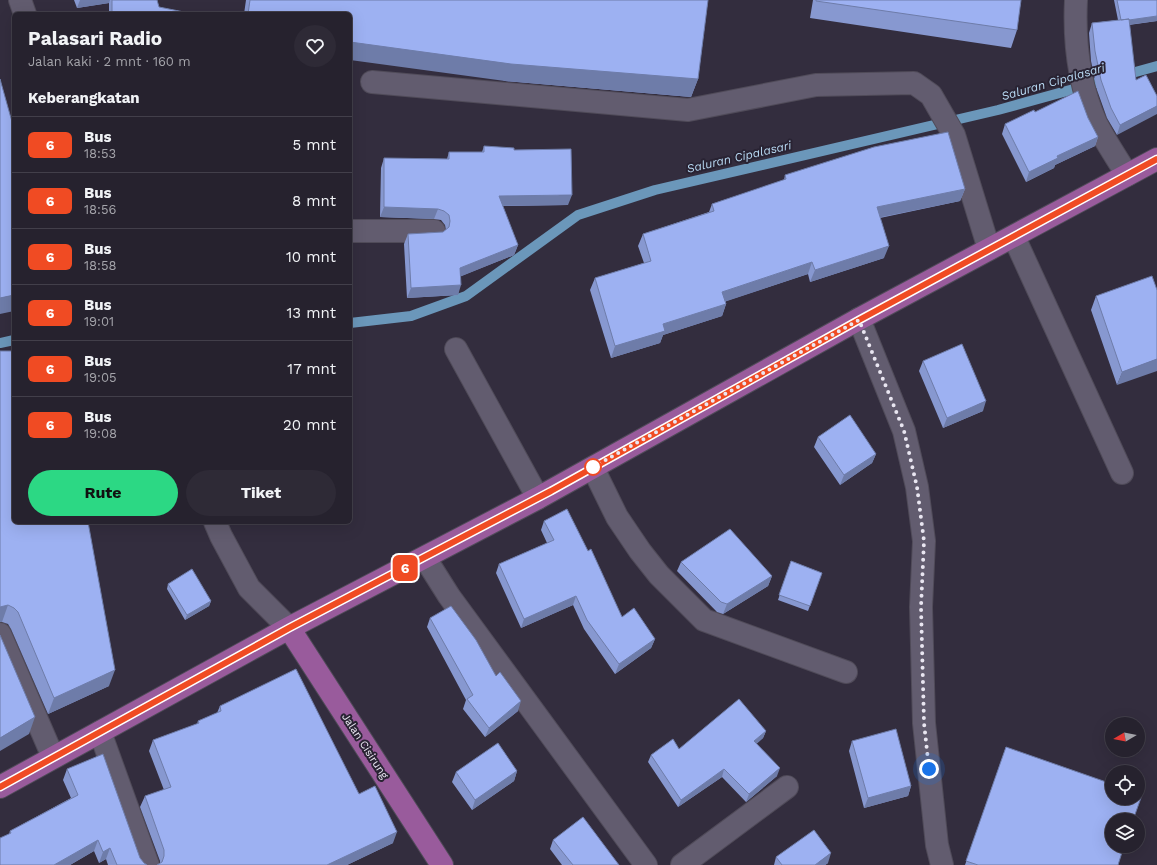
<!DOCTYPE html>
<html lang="id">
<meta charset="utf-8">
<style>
body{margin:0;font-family:"Work Sans",sans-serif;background:#2e2a36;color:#f1f3f6;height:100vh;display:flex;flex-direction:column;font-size:15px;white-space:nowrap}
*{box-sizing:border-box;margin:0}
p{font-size:13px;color:#a4a4aa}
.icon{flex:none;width:22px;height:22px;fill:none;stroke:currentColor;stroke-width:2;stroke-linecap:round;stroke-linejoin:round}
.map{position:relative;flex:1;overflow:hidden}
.side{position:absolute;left:12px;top:12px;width:340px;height:512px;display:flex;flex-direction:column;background:#26222e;border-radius:6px;box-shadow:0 4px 16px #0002,0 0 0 1px #423f4a}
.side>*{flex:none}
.badge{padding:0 8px;border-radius:6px;font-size:14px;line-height:26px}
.needle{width:26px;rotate:260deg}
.fabs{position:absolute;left:1105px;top:717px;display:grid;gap:8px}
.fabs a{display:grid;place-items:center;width:40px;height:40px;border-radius:50%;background:#26222e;box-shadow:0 4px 16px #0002,0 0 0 1px #423f4a;font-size:20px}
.you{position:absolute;width:20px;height:20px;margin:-10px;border:3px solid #fff;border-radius:50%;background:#1a73e8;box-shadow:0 0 0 6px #1a73e833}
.map>.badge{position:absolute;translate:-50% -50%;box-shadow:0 0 0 2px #fff}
h2{padding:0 16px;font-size:15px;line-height:36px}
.round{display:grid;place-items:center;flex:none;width:42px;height:42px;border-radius:21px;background:#2e2a36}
.overview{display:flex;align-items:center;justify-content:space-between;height:68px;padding:0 16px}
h1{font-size:19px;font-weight:700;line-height:30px}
.button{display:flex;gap:8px;margin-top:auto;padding:8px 16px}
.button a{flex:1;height:46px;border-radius:24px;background:#2cd884;color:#111;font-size:16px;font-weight:700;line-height:46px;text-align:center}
.button a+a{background:#2e2a36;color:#f1f3f6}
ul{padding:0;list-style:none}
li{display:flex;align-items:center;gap:12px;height:56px;padding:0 16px;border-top:1px solid #423f4a}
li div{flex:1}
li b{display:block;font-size:15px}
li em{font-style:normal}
li .badge{min-width:44px;font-weight:700;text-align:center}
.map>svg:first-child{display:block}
</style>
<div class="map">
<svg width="1157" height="865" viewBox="0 0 1157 865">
<rect width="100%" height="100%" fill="#332d3e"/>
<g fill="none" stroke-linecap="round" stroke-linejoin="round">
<path stroke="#6b97ba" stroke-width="10" d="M350,323l61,-7 55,-20 112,-81 77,-25 343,-80 159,-44
M0,343l14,-3"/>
<defs>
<path id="minor" d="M20,0l5,14
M1076,0c-2,41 3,85 20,123 9,18 21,35 31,52
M372,82l316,28 128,-25 98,-2 17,12 23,40 35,114
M350,231h84
M1014,237l108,236
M859,319l45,112 13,56 7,54 -3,66 3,116 13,122 5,20
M456,349l82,149
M593,468l24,49 23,34 19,24 45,45 142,52
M215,522l6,14 28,52 40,40
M425,558l24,38 197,269
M0,634l53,123
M100,732l48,133
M682,865l105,-78"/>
<path id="major" d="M289,628l153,237
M0,787l289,-159 249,-130 321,-179 298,-160"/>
</defs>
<use href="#minor" stroke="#504b59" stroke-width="24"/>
<use href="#major" stroke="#504b59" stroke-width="24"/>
<use href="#minor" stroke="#625c6f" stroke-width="22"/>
<use href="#major" stroke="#995b9c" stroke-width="22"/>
</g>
<path fill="#8798d0" d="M74,0h83l2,7 35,7h-85v-11l-32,5z
M246,0h462l-10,79 -7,18 -186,-16 -155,-67h-106z
M813,0h208l-4,30 -6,18 -201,-30z
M1114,0h43v21l-28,4 7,55 10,-5 -29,60 -10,-17 -10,-28 -6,-29 -2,-28 3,-10 26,-3z
M1035,112l53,6 10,19 -3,9 -40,19 -1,3 -28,14 -24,-48 3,-10z
M484,146l30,4 54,55 -66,1 16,39 -4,10 -53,21 -3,19 -51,3 -3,-54 4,-10 35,-2 3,-2 -1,-5 -4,-5 -7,-1 -54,-2 1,-49 3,-10 63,1 2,-7h33z
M785,175l180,14 -5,12 -80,17 4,40 -74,24 -2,-8 -82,27v3l-4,12 -59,19 -3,8 -49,15 -21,-68 5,-12 49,-15 -6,-17 5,-12 66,-22 3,-8 72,-24z
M1157,290l-40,95 -26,-75 5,-14z
M0,351l109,335 -61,28 -37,-85 -3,-5 -6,-2h-2z
M923,361l60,50 -40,17 -24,-57z
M818,437l58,17 -4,9 -32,22 -26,-38z
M544,521l44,30 34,66 33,22 -4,9 -36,26 -31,-45 -11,-24 -52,23 -25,-55 3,-9 48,-21 -6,-13z
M791,561l31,12 -14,38 -30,-11z
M681,562l91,14 -4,10 -45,28 -6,-2 -40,-41z
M168,584l43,17 -2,5 -24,14 -18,-31z
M430,618l66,58 22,35 -33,26 -22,-28 3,-9 -39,-73z
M220,706l139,88 34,49 -46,22h-190l3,-2v-2l-20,-54 5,-11 19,-6 -15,-39 4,-11 44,-16 1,-3 19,-8z
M766,731l-3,7 -7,6 21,32 -31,26 -24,-25 -44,30 -30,-45 3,-7z
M852,741l59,45 -3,10 -44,12 -15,-57z
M1006,747l112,118h-153z
M67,769l73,89 4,5 3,2h-39l-2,-6 -7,4 -5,-12 -24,14h-70l10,-34 61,-33 -8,-18z
M517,771l-3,10 -42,29 -20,-28 4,-10z
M553,840l66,25h-57l-12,-16z
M776,857l52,6 -3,2h-51z"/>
<path fill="#6e7ca9" d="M80,0h30l-1,3 -32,5z
M1157,16v5l-38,5 2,-5z
M350,42l348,37 -7,18 -186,-16 -155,-21z
M1157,106v8l-40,21 3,-10z
M1098,137l-3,9 -40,19 -1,3 -28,14 3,-10 28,-16z
M965,189l-5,12 -88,18 5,-12z
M572,195l-4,10 -73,1 4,-10z
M384,207l54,2 -4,10 -54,-2z
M518,245l-4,10 -57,23 3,-10z
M889,246l-5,12 -74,24 5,-12z
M812,262l-4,12 -90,30 4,-12z
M461,285l-3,10 -51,3 4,-10z
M14,295v16l-14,3v-16z
M726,304l-4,12 -59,19 -3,8 -49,15 4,-12 48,-22z
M1157,359v12l-40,14 5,-13z
M986,401l-3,10 -40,17 4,-10z
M876,454l-4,9 -32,22 4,-10z
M772,576l-4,10 -45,28 4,-10z
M576,596l-3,9 -52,23 3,-9z
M211,601l-2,5 -24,14 2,-5z
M8,605l-6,17h-2v-15z
M655,639l-4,9 -36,26 4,-10z
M115,670l-6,16 -61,28 6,-16z
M521,701l-3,10 -33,26 4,-9z
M35,717l-6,17 -29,17v-13z
M766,731l-3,7 -12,11 3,-8z
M780,768l-3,8 -31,26 3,-8z
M724,769l-2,8 -44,30 3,-7z
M517,771l-3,10 -42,29 3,-10z
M911,786l-3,10 -44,12 4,-10z
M397,832l-4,11 -46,22h-20z
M98,840l-4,11 -24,14h-16z
M110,848l-4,11 -7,4 4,-11z
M831,853l-3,10 -3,2h-10z"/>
<path fill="#9db1f2" stroke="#6e7ca9" d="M112,0h45l2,7 35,7h-82z
M250,0h458l-10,79 -187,-15 -161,-22v-28h-102z
M816,0h205l-4,30 -201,-29z
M1117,0h40v16l-28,4v-1l-8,1z
M1129,19l7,61 10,-5 11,21v10l-37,19 -9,-17 -10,-28 -6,-29 -3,-28z
M0,79l14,50v166l-14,3z
M1078,91l10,27 10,19 -41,19 1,2 -29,14 -24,-48 29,-14 1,2z
M948,132l17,57 -88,18 12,39 -74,24 -3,-8 -90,30 4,12 -63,20 2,7 -50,15 -20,-68 56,-17 -8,-27 71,-23 -2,-7 74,-25 -1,-4 89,-28z
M484,146l30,2v2l57,-1 1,46 -73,1 19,49 -58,23 1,17 -50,3 -3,-54 35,-2 6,-5 1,-6 -1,-6 -5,-4 -6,-2 -54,-2v-49l65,1v-7h35z
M1152,276l5,14v69l-35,13 -26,-76z
M962,344l24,57 -39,17 -24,-57z
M0,351h14v171h74l27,148 -61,28 -36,-86 -4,-4 -6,-3 -8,2z
M850,415l26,39 -32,21 -26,-38z
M567,509l21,42 3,-2 31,68 12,-9 21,31 -36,25 -32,-44 -11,-24 -52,23 -25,-55 55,-24 -10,-19z
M730,529l42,47 -45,28 -6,-2 -40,-40z
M791,561l31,12 -12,33 -31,-11z
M192,569l19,32 -24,14 -19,-31z
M451,606l25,34 20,36 4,-4 21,29 -32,27 -22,-29 6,-4 -43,-77z
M0,635l35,82 -35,21z
M296,669l63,125 16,-8 22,46 -70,33h-170l5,-3 2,-6v-6l-19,-54 26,-9 -18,-47 46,-17 -1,-2 23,-10 -1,-5z
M739,699l27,32 -12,10 26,27 -31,26 -25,-25 -43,31 -30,-45 22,-16 6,10z
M896,729l15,57 -43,12 -16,-57z
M498,743l19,28 -42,29 -19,-28z
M1006,747l106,37v14h26v-4l4,1 -9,25h-21v26h12l-6,19h-140l-12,-4z
M103,754l37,104 4,5 3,2h-30l-7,-17 -7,4 -5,-12 -44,25h-54v-27l11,-5 -1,-2 68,-36 -11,-26z
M583,817l36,48h-46l-20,-25z
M814,830l17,23 -16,12h-33l-6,-8z"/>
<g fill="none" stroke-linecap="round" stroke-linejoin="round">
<defs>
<path id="line" d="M0,787l289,-159 262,-137 308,-171 298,-161"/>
</defs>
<use href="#line" stroke="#fff" stroke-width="9"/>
<use href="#line" stroke="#f04b23" stroke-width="6"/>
<path stroke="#e9e6f1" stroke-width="4" stroke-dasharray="0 7.2" d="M593,467l266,-147 45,111 13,56 7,54 -3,66 3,116 5,46"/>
</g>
<circle fill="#fff" stroke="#f04b23" stroke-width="2" cx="593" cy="467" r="8"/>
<g text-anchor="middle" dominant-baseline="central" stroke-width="4" stroke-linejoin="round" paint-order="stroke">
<g font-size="11" fill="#e9e6f1" stroke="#292333">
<text transform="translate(365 746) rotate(57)">Jalan Cisirung</text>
</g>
<g font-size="12" font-style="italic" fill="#badbf5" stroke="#292333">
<text transform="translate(1053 82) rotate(-16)">Saluran Cipalasari</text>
<text transform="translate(739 157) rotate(-13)">Saluran Cipalasari</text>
</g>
</g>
</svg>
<div class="fabs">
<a><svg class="needle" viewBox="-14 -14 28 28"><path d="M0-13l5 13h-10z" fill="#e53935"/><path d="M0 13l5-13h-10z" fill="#a4a4aa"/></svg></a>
<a><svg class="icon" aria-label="locate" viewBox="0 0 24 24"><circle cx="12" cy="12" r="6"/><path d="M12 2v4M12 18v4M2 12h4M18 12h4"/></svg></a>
<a><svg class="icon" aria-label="layers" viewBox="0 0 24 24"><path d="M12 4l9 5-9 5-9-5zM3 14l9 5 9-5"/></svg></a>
</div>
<div class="you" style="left:929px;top:769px"></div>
<b class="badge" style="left:405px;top:568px;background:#f04b23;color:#fff">6</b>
<section class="side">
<div class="overview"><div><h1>Palasari Radio</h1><p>Jalan kaki · 2 mnt · 160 m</p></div><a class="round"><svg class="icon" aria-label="heart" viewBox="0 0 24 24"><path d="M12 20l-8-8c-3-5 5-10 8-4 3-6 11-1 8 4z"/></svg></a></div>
<h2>Keberangkatan</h2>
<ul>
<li><span class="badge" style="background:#f04b23;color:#fff">6</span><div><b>Bus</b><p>18:53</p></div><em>5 mnt</em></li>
<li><span class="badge" style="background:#f04b23;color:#fff">6</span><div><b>Bus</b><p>18:56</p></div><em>8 mnt</em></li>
<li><span class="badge" style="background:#f04b23;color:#fff">6</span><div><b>Bus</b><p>18:58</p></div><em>10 mnt</em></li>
<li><span class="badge" style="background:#f04b23;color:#fff">6</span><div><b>Bus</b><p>19:01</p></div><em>13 mnt</em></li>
<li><span class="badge" style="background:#f04b23;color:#fff">6</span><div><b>Bus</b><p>19:05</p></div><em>17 mnt</em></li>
<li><span class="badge" style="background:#f04b23;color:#fff">6</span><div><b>Bus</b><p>19:08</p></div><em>20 mnt</em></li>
</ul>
<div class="button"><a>Rute</a><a>Tiket</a></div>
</section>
</div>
